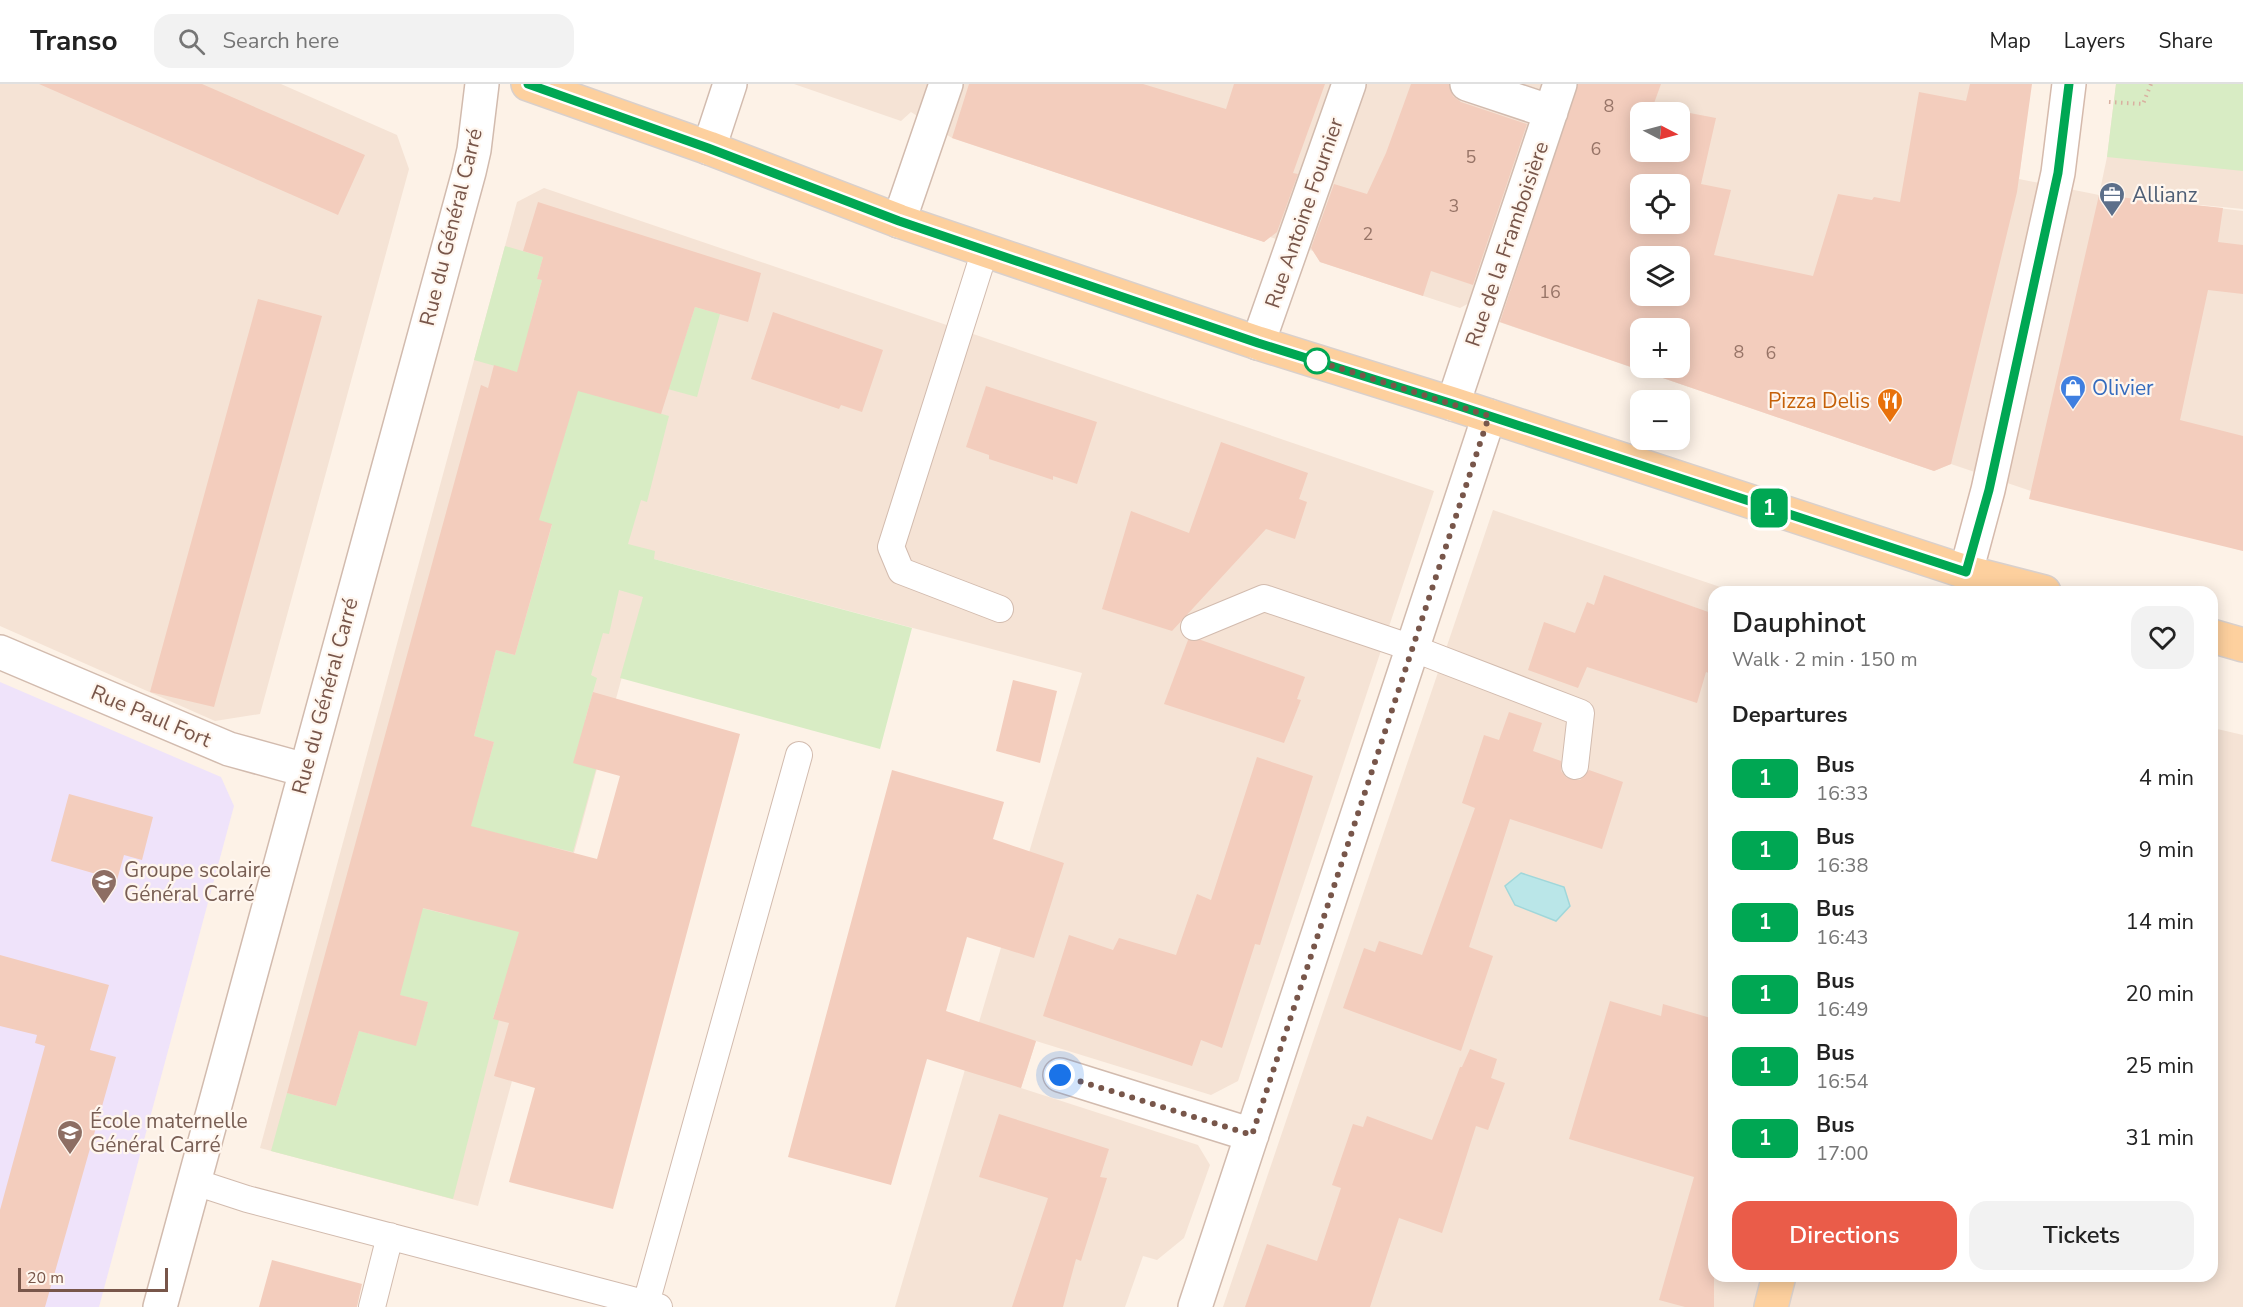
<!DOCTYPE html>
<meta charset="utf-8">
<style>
body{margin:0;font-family:"Nunito Sans",sans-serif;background:#f2f2f2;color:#222;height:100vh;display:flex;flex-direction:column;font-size:22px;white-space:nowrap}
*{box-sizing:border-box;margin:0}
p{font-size:20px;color:#767676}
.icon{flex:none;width:33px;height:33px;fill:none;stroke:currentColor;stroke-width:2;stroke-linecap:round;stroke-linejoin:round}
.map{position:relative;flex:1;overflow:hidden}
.side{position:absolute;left:1708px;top:502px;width:510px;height:696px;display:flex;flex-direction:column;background:#fff;border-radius:18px;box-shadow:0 3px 15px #0003}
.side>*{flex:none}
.badge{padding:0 12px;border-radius:9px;font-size:21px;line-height:39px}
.needle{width:39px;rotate:96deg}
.controls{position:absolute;left:1630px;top:18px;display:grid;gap:12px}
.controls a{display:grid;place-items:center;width:60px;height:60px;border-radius:12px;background:#fff;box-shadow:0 3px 15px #0003;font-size:30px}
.scale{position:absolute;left:18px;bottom:15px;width:150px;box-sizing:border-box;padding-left:6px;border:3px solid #78564a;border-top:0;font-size:16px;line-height:21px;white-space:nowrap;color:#78564a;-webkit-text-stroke:4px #fff6ee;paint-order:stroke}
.you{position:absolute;width:30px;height:30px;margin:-15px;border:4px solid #fff;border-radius:50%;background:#1a73e8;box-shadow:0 0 0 9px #1a73e833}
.map>.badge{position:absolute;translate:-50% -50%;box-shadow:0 0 0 3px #fff}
h2{padding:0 24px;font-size:22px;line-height:54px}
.round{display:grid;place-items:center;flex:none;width:63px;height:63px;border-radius:18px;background:#f2f2f2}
.overview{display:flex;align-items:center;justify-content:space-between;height:102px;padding:0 24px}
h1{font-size:28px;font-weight:600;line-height:45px}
.action{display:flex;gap:12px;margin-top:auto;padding:12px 24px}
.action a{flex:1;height:69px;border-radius:18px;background:#ea5c49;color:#fff;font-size:24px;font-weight:600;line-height:69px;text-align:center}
.action a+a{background:#f2f2f2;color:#222}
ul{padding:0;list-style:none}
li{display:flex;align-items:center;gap:18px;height:72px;padding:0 24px}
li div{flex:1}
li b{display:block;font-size:22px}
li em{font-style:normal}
li .badge{min-width:66px;font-weight:700;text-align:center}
header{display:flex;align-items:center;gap:36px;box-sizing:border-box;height:84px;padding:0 30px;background:#fff;border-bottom:2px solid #e0e0e0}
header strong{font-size:28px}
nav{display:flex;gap:33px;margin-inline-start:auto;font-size:21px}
.search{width:420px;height:54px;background:#f2f2f2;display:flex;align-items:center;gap:15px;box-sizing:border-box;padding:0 21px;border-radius:18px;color:#767676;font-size:22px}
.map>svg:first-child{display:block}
</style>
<header>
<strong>Transo</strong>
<div class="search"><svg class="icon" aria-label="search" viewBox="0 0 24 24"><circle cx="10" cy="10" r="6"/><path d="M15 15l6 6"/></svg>Search here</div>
<nav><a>Map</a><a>Layers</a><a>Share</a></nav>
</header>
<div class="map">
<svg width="2243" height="1223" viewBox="0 0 2243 1223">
<rect width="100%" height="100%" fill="#fdf2e7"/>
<path fill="#f5e3d5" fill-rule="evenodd" d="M0,0h281l116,51 12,34 -149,545 -45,7 -215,-95z
M794,0h1237l-12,95 80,16 8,-38 9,-73h127v125l-74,-7 74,9v340l-212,-60 -80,-27 -17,7 -438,-150 -25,-19 -11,6 -140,-46 -7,-11 -43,-14 -6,5 -312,-104 -41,-26 -10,9zM1641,28h39v40h-39zM1641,100h39v40h-39zM1641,172h39v40h-39zM1641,244h39v40h-39z
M544,104l890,303 -196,590 -27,14 -175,-54 -15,47 177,57 12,20 -26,73 -27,22 -14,-4 -18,51h-230l187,-634 -428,-114 -176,647 -218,-58 257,-946z
M1493,426l242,82h-21v684h498l1,-548 30,7v572h-1020z"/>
<path fill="#efe3fa" d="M0,598l221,95 13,29 -135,501h-99z"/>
<path fill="#d8ecc4" d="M2116,0h127v87l-136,-14z
M505,162l38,11 -6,22 5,1 -11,40 151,27 13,-40 25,7 -23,83 -33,-9 -39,15 44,13 -22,86 -6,-2 -13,44 27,7 -1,8 258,69 -32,121 -260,-71 23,-81 -24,-7 -10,44 -6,-1 -12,42 6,3 -12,42 11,49 -23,83 -25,-6 -55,172 6,2 -46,179 -182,-48 16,-58 49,13 23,-75 57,14 12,-43 -29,-7 23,-87 27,7 5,-18 -7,-76 36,-39 11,-40 -20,-6 22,-86 19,5 37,-130 -20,-7 20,-42 13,-44 -28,-54 -63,-18z"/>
<path fill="#bae6e8" stroke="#a0d7da" stroke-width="1.5" d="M1521,789l43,14 6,19 -14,15 -41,-16 -10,-19z"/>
<path fill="#f3cdbd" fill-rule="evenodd" d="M39,0h163l163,71 -27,60z
M969,0h174l83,25 8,-25h91l-32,89 5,1 -21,58 -13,10 -312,-104z
M1411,0h38l4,12 8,6 66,22 -54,161 -42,-14 -8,25 -103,-34 -9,-14 23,-64 33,10 19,-41z
M1578,0h83l-8,22 63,12 -15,66 30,6 -17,65 99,21 25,-82 34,6 2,-3 26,5 19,-110 47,9 4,-17h62l-15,108 -66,272 -17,7 -434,-149zM1641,28h39v40h-39zM1641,100h39v40h-39zM1641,172h39v40h-39zM1641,244h39v40h-39z
M2099,111l124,13 -5,34 25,3v49l-35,-4 -28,130 63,16v115l-214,-52z
M538,118l223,71 -13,49 -53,-15 -34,107 -83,-23 -39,129 13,4 -37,131 -19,-5 -22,86 20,6 -23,84 126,33 23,-83 -47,-13 20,-71 147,42 -127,475 -104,-27 26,-94 -41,-12 15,-53 -16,-4 26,-87 -96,-24 -23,87 28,7 -12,44 -57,-15 -23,75 -49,-13 194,-708 7,3 6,-23 23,7 25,-92 -5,-1 6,-22 -20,-6z
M258,215l64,17 -108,391 -64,-15z
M773,228l110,38 -21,62 -21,-7 -2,4 -88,-30z
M986,302l111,36 -20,62 -24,-8v4l-64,-21v-4l-23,-8z
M1221,358l87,31 -9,26 8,3 -12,37 -29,-10 -94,102 -70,-22 29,-98 58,22z
M1604,491l110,39v61l-8,-3 -9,31 -110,-36 -9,21 -50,-18 16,-48 31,11 12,-31 7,3z
M1188,556h13l104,37 -8,22 4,1 -17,43 -120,-39z
M1013,596l44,11 -17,72 -44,-12z
M1509,628l33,11 -9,28 28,10v10l6,7 13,2 9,-10 34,12 -21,67 -92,-30 -41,128 24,9 -32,95 -118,-43 21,-60 11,4 4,-11 43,14 53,-147 -13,-5 22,-68 15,5z
M1257,673l56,19 -53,169 -5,-1 -33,104 -21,-8 -9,26 -149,-50 26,-81 44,15 6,-12 57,17 21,-61 14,6z
M892,686l112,32 -11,37 71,24 -30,95 -67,-21 -21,74 90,30 -15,47 -94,-29 -36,126 -103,-28z
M69,710l84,23 -11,43 -18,-5 -7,25 -66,-19z
M0,871l109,30 -19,65 26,7 -71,250h-45v-97l45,-164 -10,-3 2,-8 -37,-9z
M1610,917l51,15 2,-12 51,15v288h-29l-26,-7 35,-123 -125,-38z
M1470,965l27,10 -6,19 14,5 -17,47 -12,-4 -34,107 -43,-15 -29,89h-125l22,-63 50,17 24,-73 -9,-3 21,-61 10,3 4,-11 65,24 28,-73h2z
M999,1030l110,35 -9,28 7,1 -26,83 -5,-2 -13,48h-51l36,-109 -69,-21z
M272,1176l90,24 -5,23h-98z"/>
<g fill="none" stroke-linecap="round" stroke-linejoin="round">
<defs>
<path id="service" d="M985,166l-94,297 10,24 99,38
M1194,543l70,-29 148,50 169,65 -6,53
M195,1098l52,17 412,108
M372,1223l18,-71
M645,1223l154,-552"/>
<path id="minor" d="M1467,0l84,28
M709,64l21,-64
M899,137l47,-137
M1258,259l91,-259
M1453,320l107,-320
M0,568l229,97 76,21
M1060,991l192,60
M160,1223l309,-1135 5,-22 8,-66
M1195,1223l294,-891"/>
<path id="secondary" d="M1966,488l22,-82 70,-317 11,-89"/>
<path id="primary" d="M528,0l181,64 190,73 359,122 195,61 513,168 78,20
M2212,552l31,9
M1771,1223l8,-31"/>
</defs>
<use href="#service" stroke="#d2bbae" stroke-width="28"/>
<use href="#minor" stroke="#d2bbae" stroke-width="36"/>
<use href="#secondary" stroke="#d5baac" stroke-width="36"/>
<use href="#primary" stroke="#d9d0cc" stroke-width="36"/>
<path stroke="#d9b0a0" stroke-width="4" stroke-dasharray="1.5 4.5" stroke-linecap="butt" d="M2109,18l34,2 8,-20"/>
<use href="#service" stroke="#fff" stroke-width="26"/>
<use href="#minor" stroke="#fff" stroke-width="33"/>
<use href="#secondary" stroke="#fff" stroke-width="33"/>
<use href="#primary" stroke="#fdd09e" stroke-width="33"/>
</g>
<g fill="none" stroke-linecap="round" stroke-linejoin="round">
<defs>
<path id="line" d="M528,0l180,64 191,73 359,122 195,61 513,168 23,-82 69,-317 11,-89"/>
</defs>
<use href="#line" stroke="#fff" stroke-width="14"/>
<use href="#line" stroke="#00a753" stroke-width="9"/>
<path stroke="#78564a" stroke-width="6" stroke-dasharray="0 10.8" d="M1060,991l192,60 237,-719 -172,-55"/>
</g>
<defs>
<symbol id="office-pin" viewBox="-11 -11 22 30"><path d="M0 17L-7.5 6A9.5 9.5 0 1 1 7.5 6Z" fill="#5c6f8a" stroke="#fff6ee"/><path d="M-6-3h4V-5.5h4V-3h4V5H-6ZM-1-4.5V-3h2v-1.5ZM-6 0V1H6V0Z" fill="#fff"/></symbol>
<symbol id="shop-pin" viewBox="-11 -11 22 30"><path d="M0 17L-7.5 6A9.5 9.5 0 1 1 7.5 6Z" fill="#3f7fe0" stroke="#fff6ee"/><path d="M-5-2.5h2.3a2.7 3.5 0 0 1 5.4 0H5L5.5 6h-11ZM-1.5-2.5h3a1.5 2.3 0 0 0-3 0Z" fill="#fff"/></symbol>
<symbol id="restaurant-pin" viewBox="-11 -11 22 30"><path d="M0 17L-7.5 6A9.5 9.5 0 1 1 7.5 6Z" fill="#e8710a" stroke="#fff6ee"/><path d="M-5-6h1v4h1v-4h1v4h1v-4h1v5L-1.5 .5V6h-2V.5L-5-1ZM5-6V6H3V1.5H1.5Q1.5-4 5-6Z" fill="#fff"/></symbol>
<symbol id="school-pin" viewBox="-11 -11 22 30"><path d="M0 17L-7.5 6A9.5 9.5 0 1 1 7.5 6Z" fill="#8d6e63" stroke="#fff6ee"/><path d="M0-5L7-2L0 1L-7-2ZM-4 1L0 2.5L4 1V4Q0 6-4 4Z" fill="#fff"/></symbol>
</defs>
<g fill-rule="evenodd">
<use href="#office-pin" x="2097" y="96" width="30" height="40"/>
<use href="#shop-pin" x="2058" y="289" width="30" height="40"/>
<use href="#restaurant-pin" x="1875" y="302" width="30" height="40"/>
<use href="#school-pin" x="89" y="783" width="30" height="40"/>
<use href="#school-pin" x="55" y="1034" width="30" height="40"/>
</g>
<circle fill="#fff" stroke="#00a753" stroke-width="3" cx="1317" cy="277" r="12"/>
<g text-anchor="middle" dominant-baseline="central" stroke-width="4.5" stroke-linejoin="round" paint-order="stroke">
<g font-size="18" fill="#977467">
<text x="1609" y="22">8</text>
<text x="1596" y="65">6</text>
<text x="1471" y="73">5</text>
<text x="1454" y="122">3</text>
<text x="1368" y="150">2</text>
<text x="1550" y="208">16</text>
<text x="1739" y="268">8</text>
<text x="1771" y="269">6</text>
</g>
<g font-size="21" fill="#4e5e75" stroke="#fff6ee" text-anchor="start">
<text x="2132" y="111">Allianz</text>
</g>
<g font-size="21" fill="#78564a" stroke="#fff6ee">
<text transform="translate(1304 129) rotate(-71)">Rue Antoine Fournier</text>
<text transform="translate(451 143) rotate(-76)">Rue du Général Carré</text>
<text transform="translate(1507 160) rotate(-71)">Rue de la Framboisière</text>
<text transform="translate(325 612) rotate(-75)">Rue du Général Carré</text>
<text transform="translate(151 632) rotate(23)">Rue Paul Fort</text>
</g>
<g font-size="21" fill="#366cbe" stroke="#fff6ee" text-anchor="start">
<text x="2092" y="304">Olivier</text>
</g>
<g font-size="21" fill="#c56008" stroke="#fff6ee" text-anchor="end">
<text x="1870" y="317">Pizza Delis</text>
</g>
<g font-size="21" fill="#785e54" stroke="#fff6ee" text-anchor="start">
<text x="124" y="786">Groupe scolaire<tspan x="124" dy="24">Général Carré</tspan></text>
<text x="90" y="1037">École maternelle<tspan x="90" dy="24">Général Carré</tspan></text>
</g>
</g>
</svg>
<div class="controls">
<a><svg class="needle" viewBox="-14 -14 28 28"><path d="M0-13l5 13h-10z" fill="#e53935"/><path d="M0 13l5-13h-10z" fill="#767676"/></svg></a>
<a><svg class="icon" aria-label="locate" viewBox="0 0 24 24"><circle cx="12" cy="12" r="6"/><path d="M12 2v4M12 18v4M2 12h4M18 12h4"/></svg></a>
<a><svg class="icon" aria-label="layers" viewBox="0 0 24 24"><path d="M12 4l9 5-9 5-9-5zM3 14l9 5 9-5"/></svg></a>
<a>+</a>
<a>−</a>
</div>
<div class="scale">20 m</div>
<div class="you" style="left:1060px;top:991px"></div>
<b class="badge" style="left:1769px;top:424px;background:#00a753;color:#fff">1</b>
<section class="side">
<div class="overview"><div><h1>Dauphinot</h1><p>Walk · 2 min · 150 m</p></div><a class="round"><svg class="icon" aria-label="heart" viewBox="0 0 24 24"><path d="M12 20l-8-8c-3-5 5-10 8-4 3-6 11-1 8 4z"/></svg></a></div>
<h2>Departures</h2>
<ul>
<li><span class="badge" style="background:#00a753;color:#fff">1</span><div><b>Bus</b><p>16:33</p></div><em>4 min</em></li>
<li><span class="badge" style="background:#00a753;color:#fff">1</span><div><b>Bus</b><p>16:38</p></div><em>9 min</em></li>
<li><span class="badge" style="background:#00a753;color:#fff">1</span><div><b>Bus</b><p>16:43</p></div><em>14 min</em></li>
<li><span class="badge" style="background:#00a753;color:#fff">1</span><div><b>Bus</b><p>16:49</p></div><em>20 min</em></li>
<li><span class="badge" style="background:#00a753;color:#fff">1</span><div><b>Bus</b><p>16:54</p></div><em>25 min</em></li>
<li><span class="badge" style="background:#00a753;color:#fff">1</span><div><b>Bus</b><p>17:00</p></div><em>31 min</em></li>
</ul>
<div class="action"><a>Directions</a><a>Tickets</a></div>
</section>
</div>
